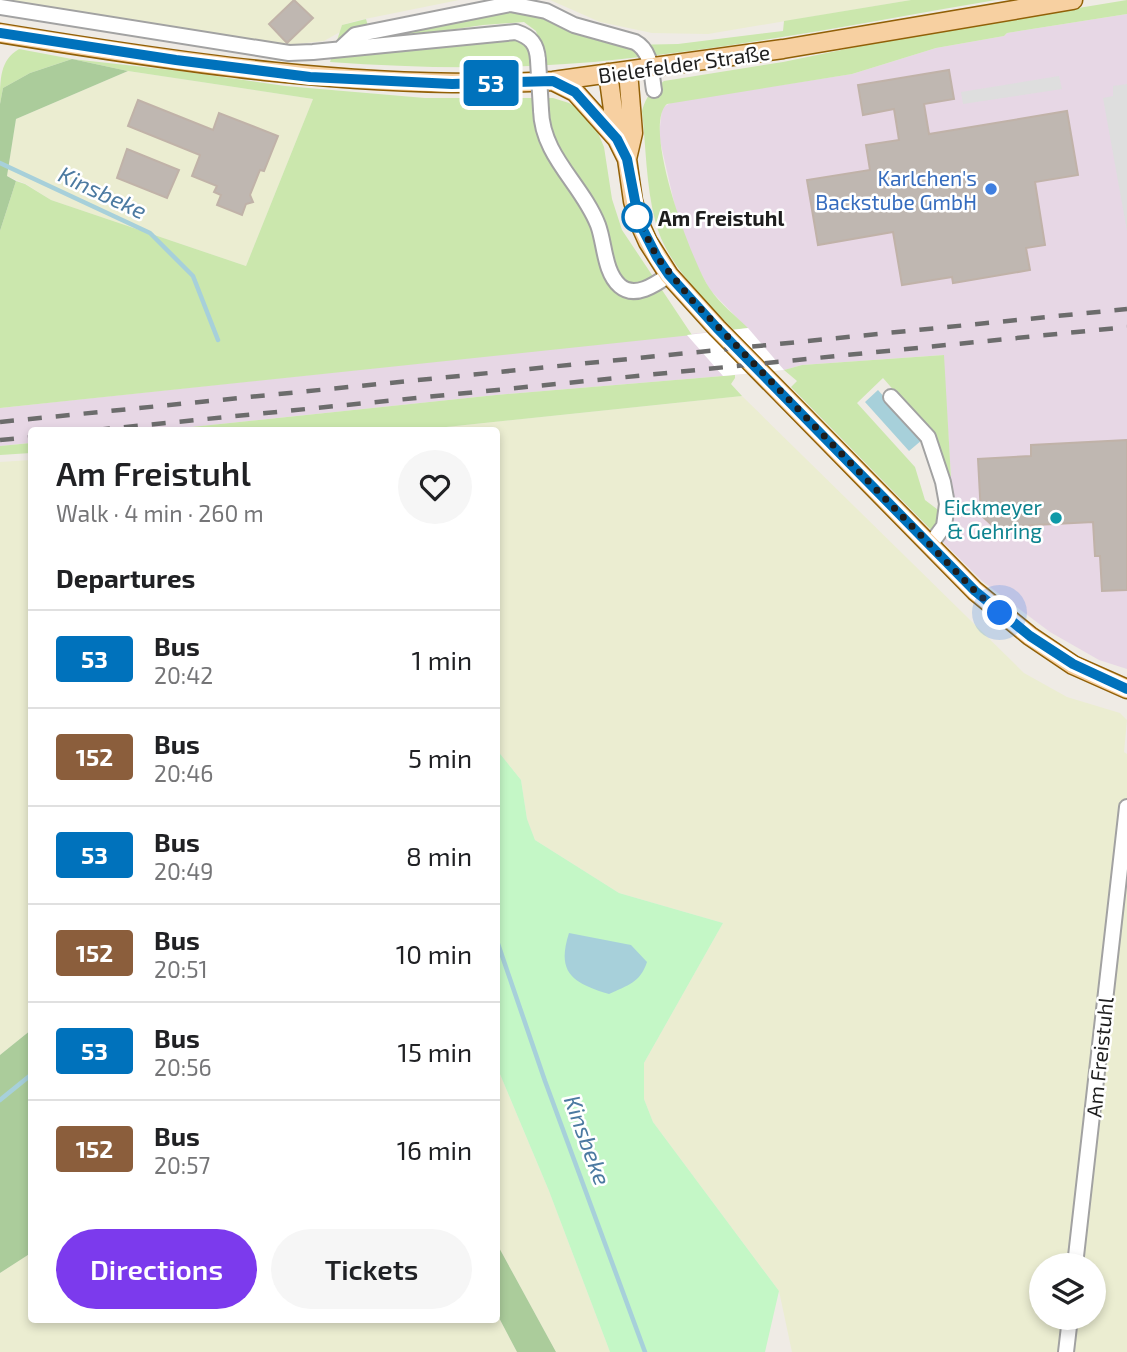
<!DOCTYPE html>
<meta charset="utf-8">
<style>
body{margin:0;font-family:"Exo 2",sans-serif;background:#f6f6f6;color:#202124;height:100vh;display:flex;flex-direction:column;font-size:26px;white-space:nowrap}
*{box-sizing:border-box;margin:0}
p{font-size:23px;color:#757577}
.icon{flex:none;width:38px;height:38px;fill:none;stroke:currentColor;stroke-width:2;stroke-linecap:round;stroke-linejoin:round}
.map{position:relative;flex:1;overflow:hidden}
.details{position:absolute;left:28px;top:427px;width:472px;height:896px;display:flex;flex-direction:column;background:#fff;border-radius:7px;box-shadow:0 4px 10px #0003}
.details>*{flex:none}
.badge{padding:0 14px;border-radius:5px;font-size:24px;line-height:46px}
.controls{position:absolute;left:1029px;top:1253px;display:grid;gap:14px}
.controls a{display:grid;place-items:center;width:77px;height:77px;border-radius:50%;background:#fff;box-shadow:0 4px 10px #0003;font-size:35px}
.you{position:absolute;width:35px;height:35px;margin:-18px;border:5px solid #fff;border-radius:50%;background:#1a73e8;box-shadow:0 0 0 10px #1a73e833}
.map>.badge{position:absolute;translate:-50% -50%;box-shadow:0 0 0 4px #fff}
h2{padding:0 28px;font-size:26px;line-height:63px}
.round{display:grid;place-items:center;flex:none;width:74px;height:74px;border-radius:37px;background:#f6f6f6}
.head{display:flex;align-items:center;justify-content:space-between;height:119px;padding:0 28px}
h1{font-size:33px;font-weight:600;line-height:52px}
.primary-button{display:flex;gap:14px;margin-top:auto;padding:14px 28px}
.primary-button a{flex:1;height:80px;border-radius:42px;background:#7c3aed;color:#fff;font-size:28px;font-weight:600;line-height:80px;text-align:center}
.primary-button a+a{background:#f6f6f6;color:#202124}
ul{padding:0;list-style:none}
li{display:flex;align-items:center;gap:21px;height:98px;padding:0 28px;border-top:2px solid #e0e0e0}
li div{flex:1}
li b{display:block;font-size:26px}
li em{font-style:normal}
li .badge{min-width:77px;font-weight:700;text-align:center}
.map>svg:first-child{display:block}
</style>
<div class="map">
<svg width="1127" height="1352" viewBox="0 0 1127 1352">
<rect width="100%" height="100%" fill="#efebe5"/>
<path fill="#e7d7e5" d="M1127,14v655l-28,-9 -49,-28 -68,-51 -43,-43 15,-16 -11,-167 -141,10 -18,5 -61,6 -227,19 -333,35h-131l-1,13 -31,3v-38l747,-80 -37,-38 -20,-37 -14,-42 -17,-75 3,-28 10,-6 180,-28 84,-26 68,-12 3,-3z"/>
<path fill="#ebedd1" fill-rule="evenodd" d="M0,0h459l-104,21 -13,4 -2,7 -16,9 -36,4 -49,-6z
M550,0h361l-203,34 -56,-1 -52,-11z
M128,71l185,28 -67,167 -195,-66 -25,-16 -19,-8 9,-57z
M742,396l282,277 43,24 53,16 7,7 -3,32 3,2v598h-335l-13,-61 -126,-169 -9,-23v-36l79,-140 -104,-30 -84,-53 -8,-21 -6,-39 -24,-30v-320h-79zM1041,1265h53v53h-53z
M31,460v570l-31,25v-593z
M497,1067l52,124 61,161h-54l-59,-108z
M31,1253l1,67h465v-6l20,38h-517v-79z"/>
<path fill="#cbe7ad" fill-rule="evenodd" d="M911,0h85c-124,21 -248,46 -374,59 -96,11 -196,10 -292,3l12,-37 24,-6 4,14 141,-27 117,39 50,-1 105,-13 1,-10zM524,22l12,9 7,23 -14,1c-2,-16 -13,-17 -26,-18l-130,4 110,-16z
M1127,0v14l-120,19 -3,3 -68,12 -84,26 -185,30c-26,22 25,159 43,185 10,15 26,27 38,39l-14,2c-30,-31 -69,-67 -79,-110 -9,-35 -9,-73 -13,-109 4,-15 10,-21 22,-30l119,-19 136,-28z
M19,49l53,10 108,12 105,15 140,12h128l16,5 18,11 -1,4 12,15 6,14 8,52 10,31 70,105 -692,73v-177l16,-50 9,3 26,16 195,66 67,-167 -185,-28 -56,-12 -42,14 -27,15 -3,16c0,-25 0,-44 19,-55z
M944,355l7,123 -19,-44 -49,-56 -26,25 58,64 10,33 29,22 -15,16 -148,-151 6,-6 -13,-11 18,-5z
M735,375v3l-4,6 11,12 -324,34h-255l333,-35z
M31,443v10l-31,2v-9z"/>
<path fill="#abcc9b" d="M72,59l56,12 -112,48 -9,57 9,5 -16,50v-127l3,-16 27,-15z
M31,1030v223l-31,20v-218z
M497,1244l59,108h-39l-20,-38z"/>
<path fill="#c4f7c6" d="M497,750l24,30 6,39 8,21 84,53 104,30 -79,140v36l9,23 126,169 -14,61h-155l-61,-161 -52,-124z"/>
<path fill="#dedede" d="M1059,76l3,13 -99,15 -2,-12z
M1127,84v147l-24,-133 10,-2v-10z"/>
<path fill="#a7d0da" d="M878,390l44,50 -13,11 -44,-49z
M569,933l62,12 16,17c-7,21 -19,23 -38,32 -36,-11 -53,-21 -40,-61z"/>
<path fill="#fff" d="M748,328l36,42 -61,6 -36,-41z"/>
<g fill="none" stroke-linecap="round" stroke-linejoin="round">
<path stroke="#a7d0da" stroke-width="4.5" d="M0,163l150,70 43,43 25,64
M497,941l48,140 100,271
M0,1100l32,-26"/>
</g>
<path fill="#bfb7b1" stroke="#c0b2a8" stroke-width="2" d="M294,0l19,18 -26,25 -18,-19z
M949,70l5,29 -30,5 5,30 138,-23 11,64 -43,7 10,63 -19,3 4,22 -77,13 -1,-6 -50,8 -9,-53 -75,13 -11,-65 63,-10 -4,-25 33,-5 -5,-31 -31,6 -5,-30z
M138,100l75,30 6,-17 59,23 -14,35 -4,-1 -10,25 3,7 -7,2 -4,11 -25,-10 4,-10 -7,-3 3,-6 -25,-10 8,-21 -72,-29z
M127,149l52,21 -12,28 -50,-20z
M1127,440v150l-25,1 -2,-35h-5l-2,-34 -99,5 -13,-12 -3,-56 53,-3v-11z"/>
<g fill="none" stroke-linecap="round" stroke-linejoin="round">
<defs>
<path id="minor" d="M0,7l289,46 24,-1 203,-20c15,5 21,12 22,28
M340,49l15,-14 155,-31 36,7 28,14 61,17c17,9 16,31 19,48
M541,110c1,46 41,74 57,115 7,19 6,47 22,61 15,13 36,-2 49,-11
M891,397l37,40 15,45 4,22 -3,22 -14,19
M1075,1265l52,-458
M1066,1352l4,-34"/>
<path id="major" d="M0,33c183,30 367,58 553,48l230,-32 290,-49
M628,71l5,62 -6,26 6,42 6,21 9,20 21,33 48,53 258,263 55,45 43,29 54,24
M608,73l9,66 10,20
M553,81l22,11 42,47"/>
</defs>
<use href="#minor" stroke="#a2a2a2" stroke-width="18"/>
<use href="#major" stroke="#916007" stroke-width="21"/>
<use href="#minor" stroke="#fff" stroke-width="14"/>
<use href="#major" stroke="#f7d0a1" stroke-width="18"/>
<path stroke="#6c6c6c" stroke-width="4.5" stroke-dasharray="14 14" stroke-linecap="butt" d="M0,422l1127,-113
M96,430l1031,-103
M0,440l32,-3"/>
<defs>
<path id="minor-bridge" d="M538,60l3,50"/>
</defs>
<use href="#minor-bridge" stroke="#a2a2a2" stroke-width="18" stroke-linecap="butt"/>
<use href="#minor-bridge" stroke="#fff" stroke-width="14"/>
</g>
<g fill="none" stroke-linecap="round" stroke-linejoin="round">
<defs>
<path id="line" d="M0,33l176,27 134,17 142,7 101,-3 22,11 42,47 10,20 12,63 18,35 12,18 48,53 258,263 55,45 43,28 54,25"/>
</defs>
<use href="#line" stroke="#fff" stroke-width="16"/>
<use href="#line" stroke="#0072bc" stroke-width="10"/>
<path stroke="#1e1e1e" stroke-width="7" stroke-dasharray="0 12.6" d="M637,217l20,40 36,44 282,290 25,22"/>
</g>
<circle fill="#3f7fe0" stroke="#fff" stroke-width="2.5" cx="991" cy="189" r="7"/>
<circle fill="#fff" stroke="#0072bc" stroke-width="3.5" cx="637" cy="217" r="14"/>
<circle fill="#0f9aa8" stroke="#fff" stroke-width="2.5" cx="1056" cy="518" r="7"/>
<g text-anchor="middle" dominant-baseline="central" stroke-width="5" stroke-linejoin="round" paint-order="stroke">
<g font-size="21" fill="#1e1e1e" stroke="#fff">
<text transform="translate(684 63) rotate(-8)">Bielefelder Straße</text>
<text transform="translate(1099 1057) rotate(-84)">Am Freistuhl</text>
</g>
<g font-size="21" fill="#366cbe" stroke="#fff" text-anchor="end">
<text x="977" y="177">Karlchen's<tspan x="977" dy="24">Backstube GmbH</tspan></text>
</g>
<g font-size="21" font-weight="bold" fill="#1e1e1e" stroke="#fff" text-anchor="start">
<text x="658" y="217">Am Freistuhl</text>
</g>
<g font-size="21" fill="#0d838f" stroke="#fff" text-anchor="end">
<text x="1042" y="506">Eickmeyer<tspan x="1042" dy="24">&amp; Gehring</tspan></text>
</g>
<g font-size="23" font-style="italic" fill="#4c7aa1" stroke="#fff">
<text transform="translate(103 192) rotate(25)">Kinsbeke</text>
<text transform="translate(588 1140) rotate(70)">Kinsbeke</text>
</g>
</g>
</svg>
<div class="controls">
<a><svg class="icon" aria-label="layers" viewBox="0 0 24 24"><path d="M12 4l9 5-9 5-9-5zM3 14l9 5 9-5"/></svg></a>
</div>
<div class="you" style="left:1000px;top:613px"></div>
<b class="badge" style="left:491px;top:83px;background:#0072bc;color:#fff">53</b>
<section class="details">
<div class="head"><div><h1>Am Freistuhl</h1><p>Walk · 4 min · 260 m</p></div><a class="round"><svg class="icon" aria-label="heart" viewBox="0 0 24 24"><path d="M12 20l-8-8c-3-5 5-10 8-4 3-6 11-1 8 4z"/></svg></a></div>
<h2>Departures</h2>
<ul>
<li><span class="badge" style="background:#0072bc;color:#fff">53</span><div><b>Bus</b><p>20:42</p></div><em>1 min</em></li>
<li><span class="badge" style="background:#8b5e3c;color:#fff">152</span><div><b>Bus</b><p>20:46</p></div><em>5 min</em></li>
<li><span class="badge" style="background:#0072bc;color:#fff">53</span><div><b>Bus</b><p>20:49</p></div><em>8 min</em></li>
<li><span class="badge" style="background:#8b5e3c;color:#fff">152</span><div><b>Bus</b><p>20:51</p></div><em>10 min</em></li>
<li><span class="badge" style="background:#0072bc;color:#fff">53</span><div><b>Bus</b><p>20:56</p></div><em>15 min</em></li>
<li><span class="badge" style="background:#8b5e3c;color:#fff">152</span><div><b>Bus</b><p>20:57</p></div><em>16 min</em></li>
</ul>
<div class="primary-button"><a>Directions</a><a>Tickets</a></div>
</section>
</div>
